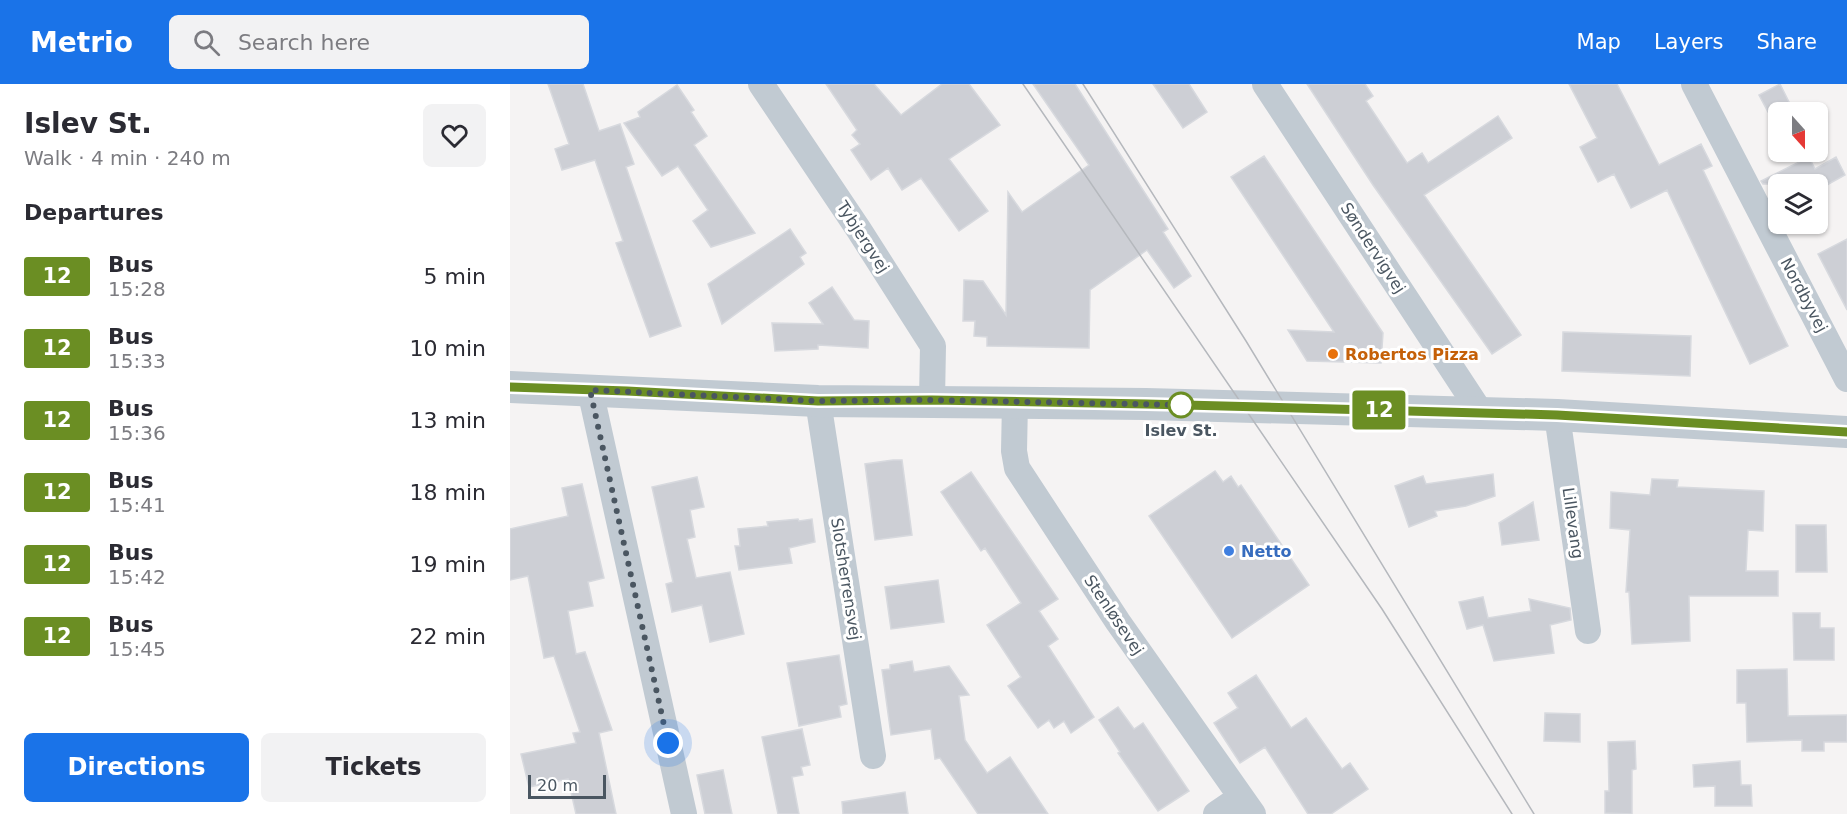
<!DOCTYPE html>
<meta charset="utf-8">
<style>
body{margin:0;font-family:"DejaVu Sans",sans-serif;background:#f2f2f3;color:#2b2b33;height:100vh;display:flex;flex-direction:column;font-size:22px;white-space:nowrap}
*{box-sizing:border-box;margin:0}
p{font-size:20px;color:#7c7c81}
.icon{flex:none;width:33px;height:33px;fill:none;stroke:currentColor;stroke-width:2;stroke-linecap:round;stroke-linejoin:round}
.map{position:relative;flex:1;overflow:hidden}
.drawer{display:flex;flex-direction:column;background:#fff;width:510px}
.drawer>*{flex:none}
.badge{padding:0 12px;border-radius:4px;font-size:21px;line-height:39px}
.needle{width:39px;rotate:159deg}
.buttons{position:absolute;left:1258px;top:18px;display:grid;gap:12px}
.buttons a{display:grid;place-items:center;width:60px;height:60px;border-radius:9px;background:#fff;box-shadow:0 2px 4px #0004;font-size:30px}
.scale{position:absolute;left:18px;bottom:15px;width:78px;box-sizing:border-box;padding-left:6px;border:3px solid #4a5661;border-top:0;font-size:16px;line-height:21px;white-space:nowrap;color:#4a5661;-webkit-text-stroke:4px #fff;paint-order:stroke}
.you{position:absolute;width:30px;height:30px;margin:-15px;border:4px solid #fff;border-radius:50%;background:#1a73e8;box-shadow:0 0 0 9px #1a73e833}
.map>.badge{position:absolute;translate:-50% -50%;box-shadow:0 0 0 3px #fff}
h2{padding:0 24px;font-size:22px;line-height:54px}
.round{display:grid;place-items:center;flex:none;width:63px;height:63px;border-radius:9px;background:#f2f2f3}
.summary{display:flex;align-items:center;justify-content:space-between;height:102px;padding:0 24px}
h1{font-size:28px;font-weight:800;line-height:45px}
.action{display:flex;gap:12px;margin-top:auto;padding:12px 24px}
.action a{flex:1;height:69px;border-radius:9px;background:#1a73e8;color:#fff;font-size:24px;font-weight:800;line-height:69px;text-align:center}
.action a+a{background:#f2f2f3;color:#2b2b33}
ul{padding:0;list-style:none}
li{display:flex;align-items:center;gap:18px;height:72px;padding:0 24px}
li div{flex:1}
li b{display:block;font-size:22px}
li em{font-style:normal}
li .badge{min-width:66px;font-weight:700;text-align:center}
header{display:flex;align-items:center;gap:36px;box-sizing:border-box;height:84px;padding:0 30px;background:#1a73e8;color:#fff}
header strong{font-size:28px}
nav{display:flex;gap:33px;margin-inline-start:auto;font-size:21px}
.search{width:420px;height:54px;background:#f2f2f3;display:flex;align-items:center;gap:15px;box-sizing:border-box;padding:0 21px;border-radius:9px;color:#7c7c81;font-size:22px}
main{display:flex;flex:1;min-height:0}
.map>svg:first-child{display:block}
</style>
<header>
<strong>Metrio</strong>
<div class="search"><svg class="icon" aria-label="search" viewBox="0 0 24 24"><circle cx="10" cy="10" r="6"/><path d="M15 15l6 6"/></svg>Search here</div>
<nav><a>Map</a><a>Layers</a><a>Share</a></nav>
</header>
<main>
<section class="drawer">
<div class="summary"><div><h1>Islev St.</h1><p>Walk · 4 min · 240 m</p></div><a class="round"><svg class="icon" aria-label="heart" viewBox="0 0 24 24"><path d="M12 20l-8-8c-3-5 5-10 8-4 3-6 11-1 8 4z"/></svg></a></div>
<h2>Departures</h2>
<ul>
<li><span class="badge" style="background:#6b8e23;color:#fff">12</span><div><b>Bus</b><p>15:28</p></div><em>5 min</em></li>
<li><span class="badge" style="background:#6b8e23;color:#fff">12</span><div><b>Bus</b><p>15:33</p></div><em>10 min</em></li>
<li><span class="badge" style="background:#6b8e23;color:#fff">12</span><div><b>Bus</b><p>15:36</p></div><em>13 min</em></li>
<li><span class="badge" style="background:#6b8e23;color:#fff">12</span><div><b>Bus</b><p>15:41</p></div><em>18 min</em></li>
<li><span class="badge" style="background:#6b8e23;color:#fff">12</span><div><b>Bus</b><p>15:42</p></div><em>19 min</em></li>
<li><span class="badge" style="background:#6b8e23;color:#fff">12</span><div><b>Bus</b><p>15:45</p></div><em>22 min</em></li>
</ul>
<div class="action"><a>Directions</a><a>Tickets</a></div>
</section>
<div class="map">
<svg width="1337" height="730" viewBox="0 0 1337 730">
<rect width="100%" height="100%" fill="#f5f3f3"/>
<path fill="#cdcfd5" stroke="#d7d9de" stroke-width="1.5" d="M38,0h35l16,47 21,-7 14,40 -8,3 55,159 -31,11 -34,-94 7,-2 -28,-81 -33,10 -7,-21 14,-5z
M316,0h48l27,31 41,-31h27l31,41 -51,34 39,52 -29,20 -38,-53 -19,12 -14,-22 -17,12 -20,-30 9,-6 -8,-9 5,-5z
M523,0h42l93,145 -5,3 28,44 -17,12 -27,-38 -57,40 -1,58 -102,-2v-9l-13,-1 1,-15h-12l1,-41 19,1 23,34 2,-123 14,20 67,-47z
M643,0h36l18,28 -24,16z
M797,0h58l8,12 -7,5 41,62 15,-10 6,10 70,-47 14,22 -88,57 97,140 -29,19 -119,-169z
M1059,0h48l42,81 42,-21 11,22 -9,4 85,176 -38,18 -83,-174 -36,18 -17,-34 -16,8 -18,-35 17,-9z
M1270,0l14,28h-26l-9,-17z
M167,1l17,25 -3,2 16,24 -13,9 61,88 -44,14 -18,-26 15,-11 -30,-44 -16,10 -38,-53 16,-6 -2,-5z
M754,72l119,177 -2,30 -74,-2 -19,-31 46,2 -103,-155z
M1299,73l6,12 21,-12 9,18 -27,15v-6h-55l-2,-3z
M280,145l16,24 -6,4 4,7 -82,60 -14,-40z
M1337,155v71l-29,-56z
M322,203l22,33 15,1 -1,27 -50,-3v4l-43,2 -3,-28 51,1 -14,-21z
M1053,248l128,4 -1,40 -128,-5z
M383,376h9l10,75 -37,5 -10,-76z
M705,387l8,11 8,-6 7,11 3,-2 68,100 -77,53 -83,-122z
M461,388l87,127 -19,12 19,28 -10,7 46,71 -23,16 -7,-12 -10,7 -5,-8 -11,8 -30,-42 13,-9 -34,-52 34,-22 -36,-55 -4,3 -40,-59z
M983,390l2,22 -29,10 -31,5 2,5 -28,11 -14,-41 28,-10 3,8z
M187,393l7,30 -14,3 5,27 -8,2 9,39 34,-6 14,62 -34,8 -8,-37 -30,7 -6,-28 7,-2 -21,-95z
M1142,395l26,1 -1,7 87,4 -1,40 -15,-1 -2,41h32v25h-89l1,45 -58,3 -3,-52h-3l4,-62 -20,-2 1,-36 39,3z
M72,400l22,94 -16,4 5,24 -25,5 8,43 9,-2 27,78 -13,3 17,81h-40l-8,-35 -39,8 -8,-33 55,-11 -3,-10 7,-1 -26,-76 -10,2 -16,-82 -18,4v-51l58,-13 -6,-28z
M1023,418l6,38 -37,5 -3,-22z
M288,435l1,2 13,-2 3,23 -26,6 3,15 -53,7 -4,-24h5l-2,-17 30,-3 -1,-4z
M1286,441h30l1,47h-31z
M428,496l6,42 -53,7 -6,-42z
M973,513l5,21 43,-7 -2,-12 41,9 1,12 -21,5 4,28 -60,8 -11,-36 -16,4 -8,-27z
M1283,529h27v15h14v32h-40z
M329,571l8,49 -8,2 2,11 -42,9 -12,-63z
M402,577l2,11 35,-6 20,29 -10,1 6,44 22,33 23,-16 38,57h-70l-38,-56 -5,1 -4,-30 -40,6 -9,-65 8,-1v-4z
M1277,585l1,47 59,-1v27h-23v9h-22v-11l-55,2 -1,-39h-9v-33z
M746,591l35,53 15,-10 36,51 8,-6 18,26 -37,25h-23l-43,-67 -25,16 -26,-40 24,-15 -10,-15z
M608,623l16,22 9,-6 46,68 -31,20 -40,-58 2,-1 -21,-32z
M1035,629l35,1v28l-36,-1z
M292,645l8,36 -9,2 2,8 -11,2 7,37h-21l-16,-77z
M1125,657l1,28 -4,1v44l-27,-1v-22h4l-1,-49z
M1230,677l1,24h10l1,21h-37v-20l-21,1 -1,-22z
M213,686l9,44h-27l-8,-39z
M395,708l3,22h-65l-1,-12z"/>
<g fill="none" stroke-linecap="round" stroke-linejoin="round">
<path stroke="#c1cad2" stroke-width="26" d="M251,0l98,146 74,116 -1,54
M755,0l216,329
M1184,0l153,295
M80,306l94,424
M308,317l55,355
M505,318l-1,49 3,17 101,154 135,192
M1047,331l31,216
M706,730l25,-17"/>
<path stroke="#c1cad2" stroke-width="32" d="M0,303l308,14 328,3 411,11 290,17"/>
<path stroke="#b5b8bd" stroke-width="1.5" d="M513,0l359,525 130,205
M573,0l163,257 288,473"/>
</g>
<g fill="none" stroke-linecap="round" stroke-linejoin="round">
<defs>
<path id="line" d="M0,303l117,4 191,10 114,-1 214,4 411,11 290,17"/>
</defs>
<use href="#line" stroke="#fff" stroke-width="14"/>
<use href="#line" stroke="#6b8e23" stroke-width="9"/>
<path stroke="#4a5661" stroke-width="6" stroke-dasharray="0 10.8" d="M158,659l-78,-353 228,11 114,-1 249,5"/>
</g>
<circle fill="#e8710a" stroke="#fff" stroke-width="2" cx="823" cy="270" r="6"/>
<circle fill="#fff" stroke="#6b8e23" stroke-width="3" cx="671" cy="321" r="12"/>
<circle fill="#3f7fe0" stroke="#fff" stroke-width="2" cx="719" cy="467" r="6"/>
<g text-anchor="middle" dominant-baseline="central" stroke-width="6" stroke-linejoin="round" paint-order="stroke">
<g font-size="16" fill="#4a5661" stroke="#fff">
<text transform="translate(353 153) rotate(57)">Tybjergvej</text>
<text transform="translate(863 164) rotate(57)">Søndervigvej</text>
<text transform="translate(1294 211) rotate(62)">Nordbyvej</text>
<text transform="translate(1063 439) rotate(82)">Lillevang</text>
<text transform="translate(336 495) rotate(81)">Slotsherrensvej</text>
<text transform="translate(604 531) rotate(56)">Stenløsevej</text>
</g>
<g font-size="16" font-weight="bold" fill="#c56008" stroke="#fff" text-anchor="start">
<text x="835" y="270">Robertos Pizza</text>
</g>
<g font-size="16" font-weight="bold" fill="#4a5661" stroke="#fff">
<text x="671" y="346">Islev St.</text>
</g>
<g font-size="16" font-weight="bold" fill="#366cbe" stroke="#fff" text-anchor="start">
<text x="731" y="467">Netto</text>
</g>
</g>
</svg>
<div class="buttons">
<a><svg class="needle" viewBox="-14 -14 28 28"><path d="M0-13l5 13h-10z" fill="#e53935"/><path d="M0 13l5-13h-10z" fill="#7c7c81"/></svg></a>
<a><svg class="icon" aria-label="layers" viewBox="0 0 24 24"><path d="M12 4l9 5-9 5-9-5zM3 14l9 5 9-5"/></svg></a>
</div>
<div class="scale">20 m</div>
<div class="you" style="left:158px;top:659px"></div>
<b class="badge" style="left:869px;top:326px;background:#6b8e23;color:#fff">12</b>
</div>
</main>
